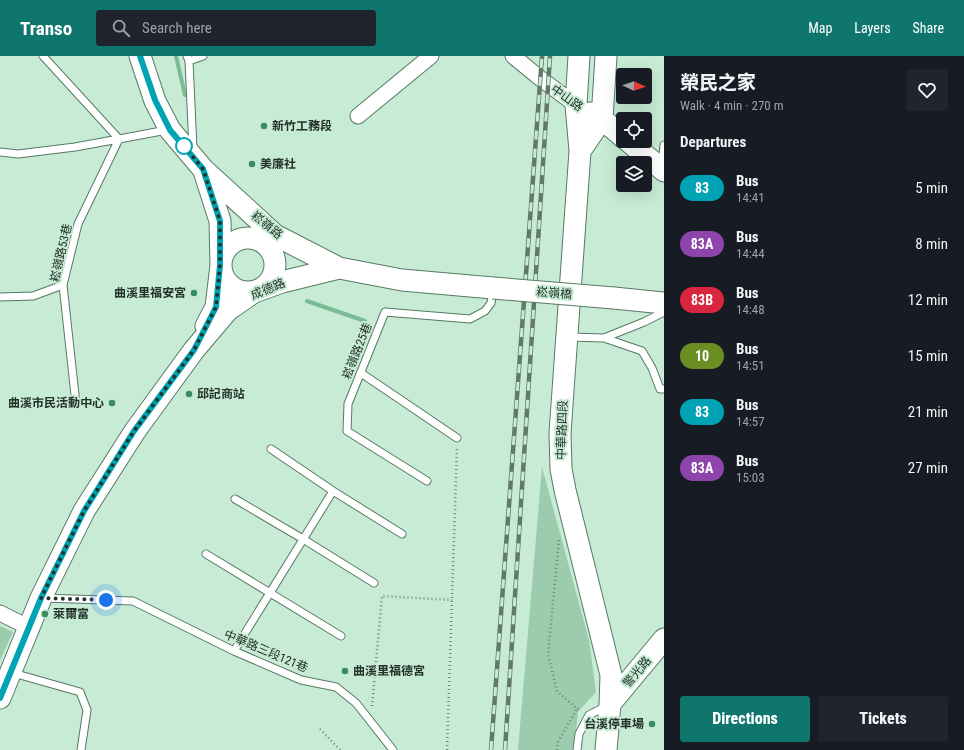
<!DOCTYPE html>
<meta charset="utf-8">
<style>
body{margin:0;font-family:"Roboto Condensed","Noto Sans TC",sans-serif;background:#20242c;color:#f1f3f6;height:100vh;display:flex;flex-direction:column;font-size:15px;white-space:nowrap}
*{box-sizing:border-box;margin:0}
p{font-size:13px;color:#9ea1a6}
.icon{flex:none;width:22px;height:22px;fill:none;stroke:currentColor;stroke-width:2;stroke-linecap:round;stroke-linejoin:round}
.map{position:relative;flex:1;overflow:hidden}
.details{display:flex;flex-direction:column;background:#171b24;width:300px}
.details>*{flex:none}
.badge{padding:0 8px;border-radius:13px;font-size:14px;line-height:26px}
.needle{width:26px;rotate:93deg}
.fabs{position:absolute;left:616px;top:12px;display:grid;gap:8px}
.fabs a{display:grid;place-items:center;width:36px;height:36px;border-radius:4px;background:#171b24;box-shadow:0 4px 16px #0002;font-size:20px}
.you{position:absolute;width:20px;height:20px;margin:-10px;border:3px solid #fff;border-radius:50%;background:#1a73e8;box-shadow:0 0 0 6px #1a73e833}
.map>.badge{position:absolute;translate:-50% -50%;box-shadow:0 0 0 2px #fff}
h2{padding:0 16px;font-size:15px;line-height:36px}
.round{display:grid;place-items:center;flex:none;width:42px;height:42px;border-radius:4px;background:#20242c}
.summary{display:flex;align-items:center;justify-content:space-between;height:68px;padding:0 16px}
h1{font-size:19px;font-weight:800;line-height:30px}
.button{display:flex;gap:8px;margin-top:auto;padding:8px 16px}
.button a{flex:1;height:46px;border-radius:4px;background:#0f766e;color:#fff;font-size:16px;font-weight:800;line-height:46px;text-align:center}
.button a+a{background:#20242c;color:#f1f3f6}
ul{padding:0;list-style:none}
li{display:flex;align-items:center;gap:12px;height:56px;padding:0 16px}
li div{flex:1}
li b{display:block;font-size:15px}
li em{font-style:normal}
li .badge{min-width:44px;font-weight:700;text-align:center}
header{display:flex;align-items:center;gap:24px;box-sizing:border-box;height:56px;padding:0 20px;background:#0f766e;color:#fff}
header strong{font-size:19px}
nav{display:flex;gap:22px;margin-inline-start:auto;font-size:14px}
.search{width:280px;height:36px;background:#20242c;display:flex;align-items:center;gap:10px;box-sizing:border-box;padding:0 14px;border-radius:4px;color:#9ea1a6;font-size:15px}
main{display:flex;flex:1;min-height:0}
.map>svg:first-child{display:block}
</style>
<header>
<strong>Transo</strong>
<div class="search"><svg class="icon" aria-label="search" viewBox="0 0 24 24"><circle cx="10" cy="10" r="6"/><path d="M15 15l6 6"/></svg>Search here</div>
<nav><a>Map</a><a>Layers</a><a>Share</a></nav>
</header>
<main>
<div class="map">
<svg width="664" height="694" viewBox="0 0 664 694">
<rect width="100%" height="100%" fill="#c7ebd4"/>
<path fill="#9ccbae" d="M542,411l47,173 7,52 -18,20 -4,38h-56z
M0,570l13,6 -13,28z"/>
<g fill="none" stroke-linecap="round" stroke-linejoin="round">
<path stroke="#79bb94" stroke-width="4" d="M176,0l9,39
M307,245l58,20"/>
<defs>
<path id="lane" d="M43,0l76,83 48,-9
M187,0l2,5 14,-5
M189,5l4,88
M0,96l18,2 57,-7 44,-8
M662,108l2,-19
M0,241l33,-1 30,-11
M568,281l36,1 40,-16 20,-10
M604,282l38,13 10,17 8,21h4
M361,317l96,65
M76,348l-13,-119 15,-61 41,-85
M271,393l62,42 69,43
M427,425l-80,-50 1,-27 37,-92 85,7 15,-8 6,-8 2,-13
M235,443l68,40 71,44
M206,498l135,82
M43,542l90,3 101,50 67,29 35,7 20,16 37,47
M234,595l99,-160
M13,617l67,19 7,18 -6,40
M577,694l2,-16 10,-19 18,-9"/>
<path id="street" d="M513,0l28,23 35,26
M358,60l73,-60
M0,557l28,14"/>
<path id="secondary" d="M140,0l15,45 15,29 33,39 72,66 64,33 63,12 91,8
M579,0l-3,49 4,46 -20,282 1,36 4,21 46,185 -1,29 -4,46
M590,57l12,6 21,18
M628,85l36,30
M580,95l22,-32 4,-63
M204,115l16,50 1,44 -5,42 -10,19
M221 209a27 27 0 1 1 54 0a27 27 0 1 1-54 0Z
M614,242l50,5
M0,642l41,-100 43,-87 51,-80 59,-81 34,-40 26,-18 28,-10 57,-14
M610,648l54,-65"/>
</defs>
<use href="#lane" stroke="#587964" stroke-width="9"/>
<use href="#street" stroke="#587964" stroke-width="17"/>
<use href="#secondary" stroke="#587964" stroke-width="23"/>
<path stroke="#6f8879" stroke-width="2.5" stroke-dasharray="1 3" stroke-linecap="butt" d="M559,484l-11,114 9,37 20,18 4,-1
M372,650l10,-110 70,4
M320,673l20,21
M447,694l10,-303
M557,694l1,-8 19,-33"/>
<use href="#lane" stroke="#fff" stroke-width="7"/>
<use href="#street" stroke="#fff" stroke-width="15"/>
<use href="#secondary" stroke="#fff" stroke-width="21"/>
<defs>
<path id="rail" d="M491,694l51,-694
M505,694l45,-694"/>
</defs>
<use href="#rail" stroke="#62796a" stroke-width="4.5"/>
<use href="#rail" stroke="#c7ebd4" stroke-width="3" stroke-dasharray="9" stroke-linecap="butt"/>
<defs>
<path id="secondary-bridge" d="M493,232l121,10"/>
</defs>
<use href="#secondary-bridge" stroke="#587964" stroke-width="23" stroke-linecap="butt"/>
<use href="#secondary-bridge" stroke="#fff" stroke-width="21"/>
</g>
<g fill="none" stroke-linecap="round" stroke-linejoin="round">
<defs>
<path id="line" d="M0,642l41,-100 43,-87 50,-80 60,-81 22,-43 4,-42v-44l-17,-52 -33,-39 -15,-30 -15,-44"/>
</defs>
<use href="#line" stroke="#fff" stroke-width="9"/>
<use href="#line" stroke="#00a3b4" stroke-width="6"/>
<path stroke="#233229" stroke-width="4" stroke-dasharray="0 7.2" d="M106,544l-65,-2 43,-87 50,-80 60,-81 22,-43 4,-42v-44l-17,-52 -19,-23"/>
</g>
<g fill="#388d60" stroke="#c7ebd4" stroke-width="1.5">
<circle cx="264" cy="70" r="4"/>
<circle cx="252" cy="108" r="4"/>
<circle cx="194" cy="237" r="4"/>
<circle cx="189" cy="338" r="4"/>
<circle cx="112" cy="347" r="4"/>
<circle cx="45" cy="558" r="4"/>
<circle cx="345" cy="615" r="4"/>
<circle cx="652" cy="668" r="4"/>
</g>
<circle fill="#fff" stroke="#00a3b4" stroke-width="2" cx="184" cy="90" r="8"/>
<g text-anchor="middle" dominant-baseline="central" stroke-width="4" stroke-linejoin="round" paint-order="stroke">
<g font-size="12" fill="#233229" stroke="#c7ebd4">
<text transform="translate(567 42) rotate(35)">中山路</text>
<text transform="translate(267 169) rotate(39)">崧嶺路</text>
<text transform="translate(61 197) rotate(-77)">崧嶺路53巷</text>
<text transform="translate(268 233) rotate(-22)">成德路</text>
<text transform="translate(554 237) rotate(5)">崧嶺橋</text>
<text transform="translate(357 295) rotate(-68)">崧嶺路25巷</text>
<text transform="translate(562 374) rotate(-88)">中華路四段</text>
<text transform="translate(266 595) rotate(23)">中華路三段121巷</text>
<text transform="translate(637 616) rotate(-50)">警光路</text>
</g>
<g font-size="12" font-weight="bold" fill="#233229" stroke="#c7ebd4" text-anchor="start">
<text x="272" y="70">新竹工務段</text>
<text x="260" y="108">美廉社</text>
<text x="186" y="237" text-anchor="end">曲溪里福安宮</text>
<text x="197" y="338">邱記商站</text>
<text x="104" y="347" text-anchor="end">曲溪市民活動中心</text>
<text x="53" y="558">萊爾富</text>
<text x="353" y="615">曲溪里福德宮</text>
<text x="644" y="668" text-anchor="end">台溪停車場</text>
</g>
</g>
</svg>
<div class="fabs">
<a><svg class="needle" viewBox="-14 -14 28 28"><path d="M0-13l5 13h-10z" fill="#e53935"/><path d="M0 13l5-13h-10z" fill="#9ea1a6"/></svg></a>
<a><svg class="icon" aria-label="locate" viewBox="0 0 24 24"><circle cx="12" cy="12" r="6"/><path d="M12 2v4M12 18v4M2 12h4M18 12h4"/></svg></a>
<a><svg class="icon" aria-label="layers" viewBox="0 0 24 24"><path d="M12 4l9 5-9 5-9-5zM3 14l9 5 9-5"/></svg></a>
</div>
<div class="you" style="left:106px;top:544px"></div>
</div>
<section class="details">
<div class="summary"><div><h1>榮民之家</h1><p>Walk · 4 min · 270 m</p></div><a class="round"><svg class="icon" aria-label="heart" viewBox="0 0 24 24"><path d="M12 20l-8-8c-3-5 5-10 8-4 3-6 11-1 8 4z"/></svg></a></div>
<h2>Departures</h2>
<ul>
<li><span class="badge" style="background:#00a3b4;color:#fff">83</span><div><b>Bus</b><p>14:41</p></div><em>5 min</em></li>
<li><span class="badge" style="background:#8e44ad;color:#fff">83A</span><div><b>Bus</b><p>14:44</p></div><em>8 min</em></li>
<li><span class="badge" style="background:#d7263d;color:#fff">83B</span><div><b>Bus</b><p>14:48</p></div><em>12 min</em></li>
<li><span class="badge" style="background:#6b8e23;color:#fff">10</span><div><b>Bus</b><p>14:51</p></div><em>15 min</em></li>
<li><span class="badge" style="background:#00a3b4;color:#fff">83</span><div><b>Bus</b><p>14:57</p></div><em>21 min</em></li>
<li><span class="badge" style="background:#8e44ad;color:#fff">83A</span><div><b>Bus</b><p>15:03</p></div><em>27 min</em></li>
</ul>
<div class="button"><a>Directions</a><a>Tickets</a></div>
</section>
</main>
